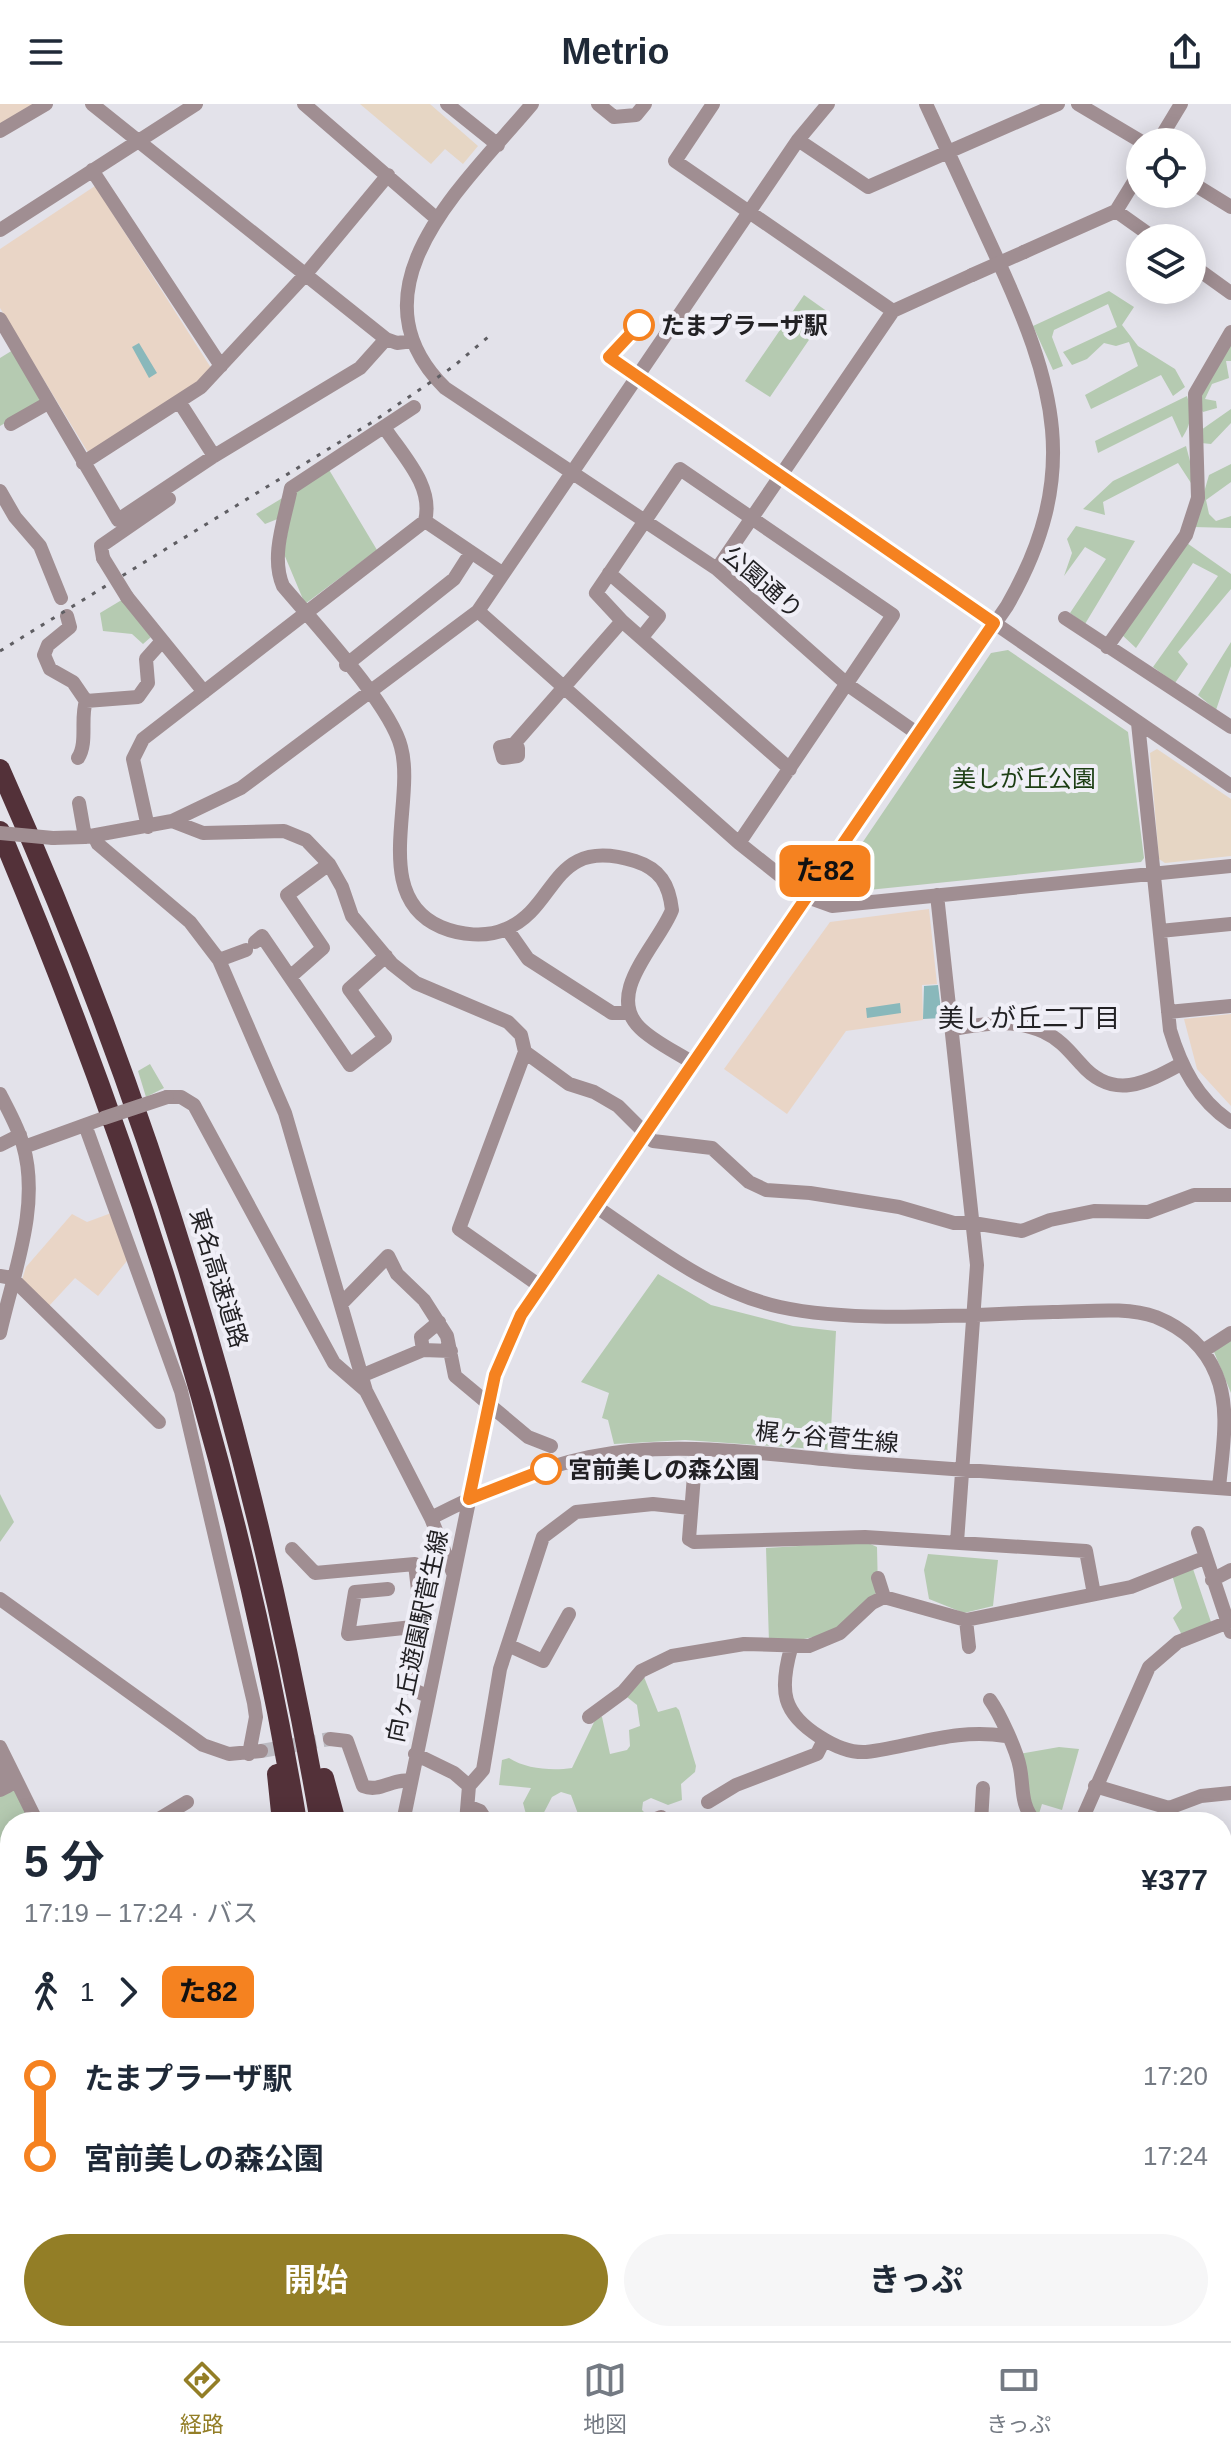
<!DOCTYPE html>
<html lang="ja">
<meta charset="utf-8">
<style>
body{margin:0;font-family:Helvetica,"Noto Sans JP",sans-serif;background:#f6f6f7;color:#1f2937;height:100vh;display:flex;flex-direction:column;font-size:30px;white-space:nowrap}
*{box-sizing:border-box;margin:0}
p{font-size:26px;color:#747a83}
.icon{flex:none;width:44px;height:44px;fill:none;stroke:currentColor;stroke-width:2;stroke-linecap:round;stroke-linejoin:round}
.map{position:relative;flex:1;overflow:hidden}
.panel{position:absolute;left:0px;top:1708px;width:1232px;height:530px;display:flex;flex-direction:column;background:#fff;border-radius:32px 32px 0 0;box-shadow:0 4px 20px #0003}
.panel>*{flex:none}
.badge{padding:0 16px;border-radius:12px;font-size:28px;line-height:52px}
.fabs{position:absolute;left:1126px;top:24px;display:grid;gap:16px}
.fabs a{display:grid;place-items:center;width:80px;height:80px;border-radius:50%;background:#fff;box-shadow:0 4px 20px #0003;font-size:40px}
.map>.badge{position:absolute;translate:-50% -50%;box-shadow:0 0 0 4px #fff}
.legs{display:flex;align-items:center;gap:12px;height:88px;padding:0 24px;font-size:26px}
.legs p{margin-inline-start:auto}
.overview{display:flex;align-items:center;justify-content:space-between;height:136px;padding:0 24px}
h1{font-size:44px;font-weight:700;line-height:60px}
.primary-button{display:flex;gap:16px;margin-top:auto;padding:16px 24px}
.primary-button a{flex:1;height:92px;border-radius:48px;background:#937e26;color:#fff;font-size:32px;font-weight:700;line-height:92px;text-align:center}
.primary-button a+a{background:#f6f6f7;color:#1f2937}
ul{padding:0 24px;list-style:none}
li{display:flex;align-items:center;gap:28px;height:80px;font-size:30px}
li i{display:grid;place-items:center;width:12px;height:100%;margin:0 10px;background:currentColor}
li i::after{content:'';width:20px;height:20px;margin:-10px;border:6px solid;border-radius:50%;background:#fff}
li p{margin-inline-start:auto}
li:first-child i{background:linear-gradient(#0000 50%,currentColor 0)}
li:last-child i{background:linear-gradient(currentColor 50%,#0000 0)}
header{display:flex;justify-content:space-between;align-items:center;height:104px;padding:0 24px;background:#fff;font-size:36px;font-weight:700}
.tab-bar{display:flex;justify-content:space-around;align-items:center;height:112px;border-top:2px solid #e0e1e3;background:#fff;font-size:22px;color:#747a83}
.tab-bar a{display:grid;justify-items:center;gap:4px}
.tab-bar .on{color:#937e26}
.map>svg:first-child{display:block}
</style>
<header><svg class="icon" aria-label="menu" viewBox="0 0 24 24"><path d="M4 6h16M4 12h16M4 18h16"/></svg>Metrio<svg class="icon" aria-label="share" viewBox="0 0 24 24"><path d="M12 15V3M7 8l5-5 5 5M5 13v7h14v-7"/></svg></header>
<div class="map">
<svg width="1231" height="2237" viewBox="0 0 1231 2237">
<rect width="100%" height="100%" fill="#e3e2ea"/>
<path fill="#e6d6c4" d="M360,0h70l48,42 -15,18 -18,-15 -14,15z
M1157,645l74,50v57l-66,7 -6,-4 -9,-106z"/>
<path fill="#e9d5c6" d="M0,0h35l-35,22z
M95,82l118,185 -124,83 -89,-146v-59z
M929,805l8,75 -15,1 1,35 -77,11 -59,83 -63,-45 106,-147z
M1231,910v92l-34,-37 -13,-50z
M114,1108l17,44 -33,40 -23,-18 -26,28 -27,-26 4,-13 46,-53 15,8z"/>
<path fill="#b5cab1" d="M1109,187l25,16 -12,18 16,21 37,23 10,18 -12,9 -12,-21 -70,34 -6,-14 53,-29 -9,-24 -13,4 -12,-3 -17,16 -15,6 -9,-13 54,-25 -9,-23 -54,26 -2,7 11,29 -10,4 -20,-44z
M804,191l24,17 -58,85 -25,-16z
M1231,235v22h-5l3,17 -17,6 -7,15 11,2 1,7 -14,4 -5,-7 5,-21z
M13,246l32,50 -45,26v-68z
M1187,292c5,15 5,28 -5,42l-10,-22 -74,37 -3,-12z
M1231,305v14l-20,21 -10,-1v-13z
M1186,342l9,34 -4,3 -13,-20 -75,39 2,13 -22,-6 30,-28z
M1231,360v18l-25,18 3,14 7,7 15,-5v12l-37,-1 15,-52z
M328,364l49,82 -72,54 -21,-50 9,-57 4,-7z
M284,393l-4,21 -15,6 -9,-10z
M1076,422l59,15 -50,83 -15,-11 36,-54 -21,-12 -21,29 8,-23 -5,-14z
M1184,437l47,33v15l-53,63 10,12 -13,19 -22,-16 65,-91 -25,-13 -57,85 -15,-14z
M125,494l26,39 -8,7 -11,-10 -29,-3 -3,-18z
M1231,538v24l-15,44 -18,-15z
M1008,546l120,82 16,126 -3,4 -302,31 -6,-7 158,-233z
M150,960l14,24 -18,9 -8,-26z
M658,1170l53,31 82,21 43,5 -6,119 -145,-10 -71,4 -6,-24 -6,-2 7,-25 -28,-11z
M1231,1236v53l-17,-41z
M0,1390l14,28 -14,20z
M866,1438l11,5 1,44c-42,42 -49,48 -109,51l-3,-94z
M928,1450l70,6 -5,46 -29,7 -35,-14 -5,-29z
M1192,1462l20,59 -29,12 -10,-19 9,-10 -10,-33z
M644,1573l14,35 18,-5 3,3 17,56 -1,6 -14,12 1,16 -14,5 -17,-7 -8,4 -1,8 5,5 -10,7h-56l-10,-27 -10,-3 -9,5 -13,25h-11l-5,-19 8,-15 -32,-3 3,-25 7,-2c17,11 43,13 63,10l26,-54 4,3 8,37 17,-4 3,-4 -1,-16 11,-4 -3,-21 -10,-8z
M1059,1643l20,2 -17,61 -20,-6 -4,13 -10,-14 -9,-49z
M0,1655l31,63h-21v49l-10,7z
M0,2190l10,1v37h13l-4,9h-19z"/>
<path fill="#89b8bb" d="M139,239l18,30 -8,5 -17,-31z
M938,881l4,33 -19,1 1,-33z
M900,899l1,10 -34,5 -1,-10z"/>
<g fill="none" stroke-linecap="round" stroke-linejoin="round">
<path stroke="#bcbbc2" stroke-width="14" stroke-dasharray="14 7" stroke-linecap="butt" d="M261,1647l69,-12"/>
<path stroke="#a08e92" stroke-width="14" d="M92,0l294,235 11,4 16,-2
M304,0l133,115
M447,0l51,41
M532,0c-64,77 -188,184 -87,284l272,181 131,116 70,49
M598,0l16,13 22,-2 9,-11
M713,0l-38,57 218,150
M1078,0l64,38
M0,27l46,-27
M798,36l70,47 190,-83
M1158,38l23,-38
M92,66l129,196
M1192,79l39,24
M1116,107l38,27
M0,126l196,-126
M1024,148l92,-41 24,-39
M1192,161l39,28
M0,215l118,201 96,-64 146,-88 26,-29
M637,273l594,409
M180,299l34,53
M414,303l-123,81c-6,31 -21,68 -8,98 31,37 107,118 118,161 15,54 -31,149 40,180 19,8 45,11 65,2 53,-22 44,-94 129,-68 25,8 34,23 37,49 -13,34 -68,83 -32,118 14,14 36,24 53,35
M11,320l37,-21
M83,359l118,-76 104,-112 83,-100
M0,387l15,26 25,29 21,52
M425,417l77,52
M103,454l-2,-12 68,-47
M717,465l176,-258 79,-36
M609,469l50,43 -17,21
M127,493l77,95
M478,507l261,232 68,54 25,9 399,-40
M67,512l3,11 -22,18 -4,10 6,14 23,13 13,19c-6,17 2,42 -8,57
M1065,514l166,109
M622,517l-26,-28 84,-124 213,146 -154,228
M1107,543l79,-112 12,-37 -3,-104 36,-62
M346,561l108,-86 16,-25
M86,597l52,-4 10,-14 -2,-24 16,-18
M1138,619l32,307c11,37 28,70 61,92
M514,640l4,4v8l-15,2 -3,-11 14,-3 108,-123 168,148
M79,699l6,34
M172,717l31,12 81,-2 22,9 23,24 13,23 10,29 40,48 24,19 92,39 13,13 4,17 44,32 25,8 24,14 35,35 59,7 37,34 17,8 44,3 89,14 55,16h19l49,8 28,-11 44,-9 54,1 46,-17h37
M148,723l-15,-68 10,-20 282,-218c9,-35 -22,-65 -41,-94
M94,732l4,8 92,78 29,38 66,153 81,278 65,127 22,55
M53,734l32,-1 87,-16 69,-33 237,-177 320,-471 30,-36
M937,791l40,370 -20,277
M507,825l21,30 84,54h16
M1160,827l71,-7
M255,838l7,-6 88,129 35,-27 -36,-49 37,-33
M219,856l27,-10
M290,873l33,-29 -36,-53 42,-31
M1168,908l63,-6
M953,925c31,-5 62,-11 91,3 16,7 26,20 37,32 32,37 65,19 100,0
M525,948l-66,177 81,57
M0,990c8,16 18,33 23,51 18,61 -10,129 -23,188
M167,993h14l13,8 140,258 31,27
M85,1021l96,266 73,312 2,14 -7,37
M0,1041l20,-10
M24,1043l80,-29
M595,1102c59,40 114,85 185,101 78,17 192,7 273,5 33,0 72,-6 103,5 27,11 49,30 60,57 15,35 6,78 3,114
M0,1172l12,2 147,144
M342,1199l46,-47 9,18 27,26 23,36 8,40 73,61 23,9
M423,1246l-2,-13 18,-15
M1203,1247l28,-18
M361,1272l62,-26 28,1
M696,1346l-7,89 5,3 171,-5 221,14 8,43
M431,1414c51,-26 102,-49 158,-61 87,-18 180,-2 266,5 126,9 251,18 376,27
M1198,1429l33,99
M292,1445l23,24 100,-9 7,62 -10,63 15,7
M878,1474l6,19
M1212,1476l19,-10
M388,1485l-33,3 -7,42 74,-8
M0,1495l203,146 26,9 32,-3
M966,1516l3,27
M510,1542l33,15 26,-47
M791,1544c-12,43 -9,65 29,89 14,9 29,16 46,15 50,-6 88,-24 140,-16
M990,1596c10,14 27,51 30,68 4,21 0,36 15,54
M589,1613l34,-25 18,-21 31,-15 72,-12 65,2 31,-13 32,-30 12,-6 82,23 165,-33 73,-29
M330,1635l17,2 16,45c17,7 29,-8 47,-5
M0,1643l37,75
M415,1650l39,19 15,13 -3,36
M0,1665l8,17 -8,4
M469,1682l14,-16 17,-101 43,-132 33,-25 77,-8 37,4
M1095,1682l74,22 32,-12 30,-3
M708,1698l28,-17 81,-31 7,-14
M470,1703l10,4 7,11
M154,1718l33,-20
M403,1718l92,-447 26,-60 486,-709c76,-132 48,-222 -12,-352 -23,-50 -46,-100 -69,-150
M648,1718l13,-5
M981,1718l2,-34
M1081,1718l68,-155 29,-25 53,-21
M0,1804l10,13
M0,1878l10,-17
M1222,1908l9,2
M0,1933l10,1
M0,2019l10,2
M1222,2065l9,-10
M1222,2103l9,24
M1222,2167h9
M403,2228l2,9
M575,2228l3,9
M719,2228l9,9
M1017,2228l8,9
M28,2237l1,-9
M55,2237l5,-9
M1154,2237l4,-9"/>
<path stroke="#674950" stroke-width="16" d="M1222,1817l9,-4"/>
<path stroke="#533139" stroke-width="20" d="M0,665c151,337 257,689 320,1053
M0,727c134,318 241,650 297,991
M277,1670l5,48
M324,1674l12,44
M329,2228l1,9
M379,2228l1,9
M98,2237l4,-9
M129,2237l5,-9"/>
<path stroke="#5f5e63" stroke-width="3" stroke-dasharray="4 8" stroke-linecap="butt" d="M0,547l374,-230 80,-55 34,-29"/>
<path stroke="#a08e92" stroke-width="14" d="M972,171l52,-23
M103,454l24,39
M0,729l53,5
M104,1014l63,-21"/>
<path stroke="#533139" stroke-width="20" d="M357,2228v9"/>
</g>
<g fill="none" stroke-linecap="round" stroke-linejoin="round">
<defs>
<path id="line-1" d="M546,1365l-77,30 26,-124 26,-60 473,-692 -385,-266 30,-32"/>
</defs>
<use href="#line-1" stroke="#fff" stroke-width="18"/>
<use href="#line-1" stroke="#f58220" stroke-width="12"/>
</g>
<g fill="#fff" stroke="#f58220" stroke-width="4">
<circle cx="639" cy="221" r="14"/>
<circle cx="546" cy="1365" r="14"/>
</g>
<g text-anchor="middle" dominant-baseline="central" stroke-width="8" stroke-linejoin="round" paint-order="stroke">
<g font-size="24" font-weight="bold" fill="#222124" stroke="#f0eff7" text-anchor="start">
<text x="661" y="221">たまプラーザ駅</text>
<text x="568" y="1365">宮前美しの森公園</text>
</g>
<g font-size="24" fill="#222124" stroke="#f0eff7">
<text transform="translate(763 478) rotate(41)">公園通り</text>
<text transform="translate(219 1174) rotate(73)">東名高速道路</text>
<text transform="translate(827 1333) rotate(5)">梶ヶ谷菅生線</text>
<text transform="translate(417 1532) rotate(-78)">向ヶ丘遊園駅菅生線</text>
</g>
<g font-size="24" fill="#1c3e13" stroke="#f0eff7">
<text x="1024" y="674">美しが丘公園</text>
</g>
<g font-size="26" fill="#222124" stroke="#f0eff7">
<text x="1029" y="914">美しが丘二丁目</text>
</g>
</g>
</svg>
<div class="fabs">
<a><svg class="icon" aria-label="locate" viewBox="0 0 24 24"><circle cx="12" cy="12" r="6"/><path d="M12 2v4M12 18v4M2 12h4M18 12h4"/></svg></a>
<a><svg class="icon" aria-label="layers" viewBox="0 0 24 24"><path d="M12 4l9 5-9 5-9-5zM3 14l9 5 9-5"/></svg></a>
</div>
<b class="badge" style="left:825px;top:767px;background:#f58220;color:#111">た82</b>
<section class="panel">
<div class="overview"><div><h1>5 分</h1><p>17:19 – 17:24 · バス</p></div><b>¥377</b></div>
<div class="legs"><svg class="icon" aria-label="walk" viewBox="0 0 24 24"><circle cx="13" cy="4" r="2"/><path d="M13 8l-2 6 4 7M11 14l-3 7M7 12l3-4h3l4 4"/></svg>1<svg class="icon" aria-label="forward" viewBox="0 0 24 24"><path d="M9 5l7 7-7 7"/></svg><b class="badge" style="background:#f58220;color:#111">た82</b></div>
<ul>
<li><i style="color:#f58220"></i><b>たまプラーザ駅</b><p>17:20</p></li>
<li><i style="color:#f58220"></i><b>宮前美しの森公園</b><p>17:24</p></li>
</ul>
<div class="primary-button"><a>開始</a><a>きっぷ</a></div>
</section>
</div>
<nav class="tab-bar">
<a class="on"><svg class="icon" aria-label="directions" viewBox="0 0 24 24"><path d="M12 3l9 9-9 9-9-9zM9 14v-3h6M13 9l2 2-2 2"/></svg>経路</a>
<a><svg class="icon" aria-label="map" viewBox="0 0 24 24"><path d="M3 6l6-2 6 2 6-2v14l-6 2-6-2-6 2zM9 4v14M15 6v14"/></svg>地図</a>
<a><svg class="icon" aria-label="tickets" viewBox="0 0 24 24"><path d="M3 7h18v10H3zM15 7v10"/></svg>きっぷ</a>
</nav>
